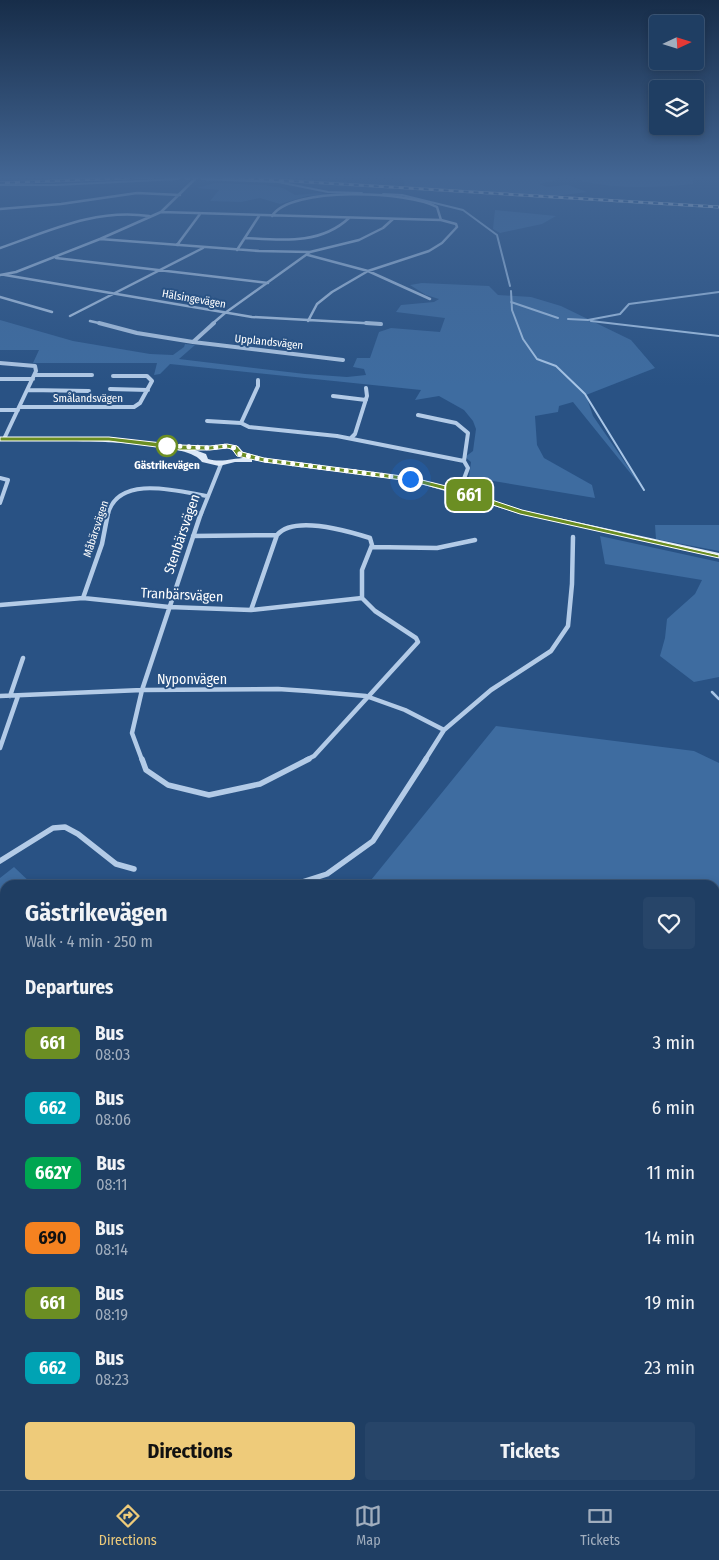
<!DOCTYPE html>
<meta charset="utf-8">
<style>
body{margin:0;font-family:"Fira Sans Condensed",sans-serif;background:#274569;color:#f1f3f6;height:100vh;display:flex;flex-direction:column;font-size:19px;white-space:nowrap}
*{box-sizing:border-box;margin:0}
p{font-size:16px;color:#a1aebe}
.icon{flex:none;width:28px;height:28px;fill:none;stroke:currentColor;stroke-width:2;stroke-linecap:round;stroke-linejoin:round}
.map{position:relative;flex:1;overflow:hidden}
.details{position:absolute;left:0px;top:880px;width:720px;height:610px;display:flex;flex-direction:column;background:#1f3e63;border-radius:15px 15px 0 0;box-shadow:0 2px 8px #0003,0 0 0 1px #3c5778}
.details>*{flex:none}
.badge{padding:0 10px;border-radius:8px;font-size:18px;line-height:32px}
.needle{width:32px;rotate:86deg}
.buttons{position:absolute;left:649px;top:15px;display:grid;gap:10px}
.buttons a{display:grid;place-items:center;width:55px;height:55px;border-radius:5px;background:#1f3e63;box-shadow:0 2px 8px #0003,0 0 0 1px #3c5778;font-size:25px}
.you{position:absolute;width:25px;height:25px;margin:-12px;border:4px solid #fff;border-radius:50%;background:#1a73e8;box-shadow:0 0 0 8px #1a73e833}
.map>.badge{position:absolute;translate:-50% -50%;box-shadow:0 0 0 2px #fff}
h2{padding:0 25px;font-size:19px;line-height:45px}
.round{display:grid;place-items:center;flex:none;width:52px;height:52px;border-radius:5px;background:#274569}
.headline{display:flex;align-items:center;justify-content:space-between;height:85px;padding:0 25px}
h1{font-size:24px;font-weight:700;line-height:38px}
.button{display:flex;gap:10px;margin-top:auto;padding:10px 25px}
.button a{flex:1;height:58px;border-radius:5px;background:#eecb7a;color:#111;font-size:20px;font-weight:700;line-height:58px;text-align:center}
.button a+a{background:#274569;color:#f1f3f6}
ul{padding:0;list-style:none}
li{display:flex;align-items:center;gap:15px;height:65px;padding:0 25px}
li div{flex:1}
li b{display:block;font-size:19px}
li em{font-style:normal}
li .badge{min-width:55px;font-weight:700;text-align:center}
.tab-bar{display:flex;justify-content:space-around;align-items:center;height:70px;border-top:1px solid #3c5778;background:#1f3e63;font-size:14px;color:#a1aebe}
.tab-bar a{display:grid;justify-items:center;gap:2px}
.tab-bar .selected{color:#eecb7a}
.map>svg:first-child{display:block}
</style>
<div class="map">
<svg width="719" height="1490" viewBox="0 0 719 1490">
<rect width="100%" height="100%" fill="#295284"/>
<path fill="#3e6ca0" d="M405,177l153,1v2l-19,4 8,3 21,-2 19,7 -31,4 -151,-9 -2,-8z
M578,177h115v7c-37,4 -76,5 -112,-3z
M215,183l49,2 19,3 12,7 25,-2 6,2 -19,1 -27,8 -20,-6 -19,4 -31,-1 9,-11 -22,-2z
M495,210l61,6 -14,8 -42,9 -7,-4z
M422,283l67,3 9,9 33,2 30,9 70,34 24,28 -69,27 7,21 51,74 -71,-88 -14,4 -1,6 -23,4 2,29 7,13 48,27 3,13 -126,-21 2,-15 -6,-5 8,-6 3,-22 -3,-8 -9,-11 -25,-14 -24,4 6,-10 -251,-26 -10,10 -6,1 3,-12h-124l6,-13h-39v-30l73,21 77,13 23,1 11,-8 1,-3 10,1 -16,14 126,15 42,3 19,-2 -2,-6 -11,-2 4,-9h13l9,-26 12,-4 49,4 5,-14 -49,-6 5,-7 33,-3 5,-3 -13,-4 -16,-10z
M655,525h64v26l-63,-12z
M600,536l119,26v115l-25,5 -34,-26 5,-18 2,-19 28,-25 7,-14 -97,-16z
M496,726l198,25 25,12v727h-719v-523l5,1v517h710v-600h-348z
M14,867l19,18h-28v12l-5,-3v-16z"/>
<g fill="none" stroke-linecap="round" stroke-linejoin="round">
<path stroke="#a8c6e7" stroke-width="2" d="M186,179h3
M202,179l76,3 50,10 34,1
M0,185h56l123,-6
M383,194l19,1 61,15 34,25 13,51
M511,291l1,19 11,29 14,20 19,7 29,28 59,96
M511,302l47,16
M568,319l20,1 32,-6 9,-10 90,-12
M591,321l128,15"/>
<path stroke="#a8c6e7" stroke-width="2.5" d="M712,692l7,7"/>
<path stroke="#b3cbe7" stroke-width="2.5" d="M0,209l61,-5 76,-11 43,2
M161,212l280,8 15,4 1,3 -15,16 -13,8 -61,20 -36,21 -15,12 -9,17
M272,216c18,-30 137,-25 165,-9l4,13
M245,238c37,2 75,7 104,-20
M100,239l159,12 51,1
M177,245l23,-31
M0,248c49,-17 96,-40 149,-32
M237,250l22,-34
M308,255l60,16 62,28
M56,258l212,25
M0,275l16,-3 84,-33 61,-27 36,-35
M5,275l247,42 129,7
M0,297l52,15
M70,316l133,-68
M90,321l13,3
M212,324l13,-11 85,-61 49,-12 24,-12 10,-9"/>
<path stroke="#b3cbe7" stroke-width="4" d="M99,323l38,10 56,9
M214,323l-21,19 150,18
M366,323l15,1
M0,363l35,3 1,5 -32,68
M35,375h57
M0,379h33
M258,380v6l-17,37 8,4 88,9 127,25
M110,389l38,1
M28,390l61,1
M333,396l33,4
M19,407h115l6,-4 12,-22 -5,-5h-34
M0,410h18
M418,415l38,8 12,10 -4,28 4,7 -9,24
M207,421l34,2
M351,438l4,-4 12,-38 -1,-8
M0,478l8,2 -8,23
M108,514c10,-40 70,-23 99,-18
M201,514l20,-50"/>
<path stroke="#b3cbe7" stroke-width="4.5" d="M193,536l84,-1
M372,547l65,1 38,-8
M83,598l19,-54 6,-31
M0,605l83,-7 86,9 82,3 111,-12
M251,610l26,-75c17,-20 71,-4 93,3l2,7 -10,25v28l13,13 41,27 2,4 -104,114 -8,4
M0,696l142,-6 136,-1 30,2 58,5 39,14 39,20
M10,696l13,-38
M0,748l18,-52
M142,760l-10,-27 10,-43 59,-177
M425,760l19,-30 47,-40 60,-39 17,-25 4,-42 1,-47"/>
<path stroke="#b3cbe7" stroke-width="5.5" d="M142,759l4,11 22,15 41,10 51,-11 49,-25
M0,861l53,-33 12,-1 13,7 38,30 18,5
M302,882l25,-8 46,-33 53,-82"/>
<path fill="#dce8f7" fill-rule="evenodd" d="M0,437h109l71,9h30l17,-2 11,2 5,6 21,6 146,19 52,13 60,20 197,43v4l-199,-43 -64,-20 -46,-13 -146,-19 -12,-3v3h-17l-16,4 -17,-4c-14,-25 -170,-21 -202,-21zM227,448l5,2 5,6 9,2c-14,0 -24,5 -38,1l-2,-5 -11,-4z"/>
<defs>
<path id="rail" d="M224,177l495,30
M0,183l153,-6"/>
</defs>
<use href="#rail" stroke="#fff" stroke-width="3"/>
<use href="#rail" stroke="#295284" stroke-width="2" stroke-dasharray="5" stroke-linecap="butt"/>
</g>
<linearGradient id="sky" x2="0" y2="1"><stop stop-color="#172d49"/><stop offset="0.46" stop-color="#436694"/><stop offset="1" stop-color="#436694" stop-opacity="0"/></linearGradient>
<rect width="719" height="386" fill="url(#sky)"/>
<path fill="#6b8e23" stroke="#fff" d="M0,437h109l71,8 30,1 17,-2 10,2 5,6 22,6 146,19 52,13 60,20 197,45v3l-199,-44 -63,-21 -47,-12 -146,-19 -27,-6 -5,-7 -5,-1 -17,2h-30l-71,-9h-109z"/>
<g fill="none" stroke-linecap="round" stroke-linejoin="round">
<path stroke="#fff" stroke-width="5" stroke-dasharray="0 9" d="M167,446l-7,-1 50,3 17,-2 8,2 5,6 24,6 146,19"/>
</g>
<circle fill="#fff" stroke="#6b8e23" stroke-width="2.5" cx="167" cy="446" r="10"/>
<g text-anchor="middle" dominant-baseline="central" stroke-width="4" stroke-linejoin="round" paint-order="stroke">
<g font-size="11" fill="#fff" stroke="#295284">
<text transform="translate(194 299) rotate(10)">Hälsingevägen</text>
<text transform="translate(269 342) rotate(6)">Upplandsvägen</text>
<text x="88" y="398">Smålandsvägen</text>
<text transform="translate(96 529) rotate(-72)">Måbärsvägen</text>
</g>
<g font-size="11" font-weight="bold" fill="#fff" stroke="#295284">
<text x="167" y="465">Gästrikevägen</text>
</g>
<g font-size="14" fill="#fff" stroke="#295284">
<text transform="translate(182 534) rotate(-71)">Stenbärsvägen</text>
<text transform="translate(182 595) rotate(3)">Tranbärsvägen</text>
<text x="192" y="679">Nyponvägen</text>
</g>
</g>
</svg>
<div class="buttons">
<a><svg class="needle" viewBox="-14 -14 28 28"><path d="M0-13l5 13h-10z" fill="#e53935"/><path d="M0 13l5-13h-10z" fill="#a1aebe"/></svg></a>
<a><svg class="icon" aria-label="layers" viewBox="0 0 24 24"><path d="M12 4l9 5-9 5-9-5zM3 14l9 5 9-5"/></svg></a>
</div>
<div class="you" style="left:410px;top:479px"></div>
<b class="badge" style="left:469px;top:495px;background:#6b8e23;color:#fff">661</b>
<section class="details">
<div class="headline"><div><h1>Gästrikevägen</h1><p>Walk · 4 min · 250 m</p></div><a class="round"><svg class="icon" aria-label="heart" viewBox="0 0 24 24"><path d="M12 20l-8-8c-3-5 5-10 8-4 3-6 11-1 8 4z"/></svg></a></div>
<h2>Departures</h2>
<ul>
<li><span class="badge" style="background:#6b8e23;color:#fff">661</span><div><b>Bus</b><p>08:03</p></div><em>3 min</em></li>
<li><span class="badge" style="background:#00a3b4;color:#fff">662</span><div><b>Bus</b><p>08:06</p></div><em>6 min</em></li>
<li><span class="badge" style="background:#00a651;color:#fff">662Y</span><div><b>Bus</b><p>08:11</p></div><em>11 min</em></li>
<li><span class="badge" style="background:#f58220;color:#111">690</span><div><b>Bus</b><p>08:14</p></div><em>14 min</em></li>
<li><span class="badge" style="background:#6b8e23;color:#fff">661</span><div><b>Bus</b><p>08:19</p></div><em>19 min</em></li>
<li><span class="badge" style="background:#00a3b4;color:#fff">662</span><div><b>Bus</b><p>08:23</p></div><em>23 min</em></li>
</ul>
<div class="button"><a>Directions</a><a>Tickets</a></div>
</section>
</div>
<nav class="tab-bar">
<a class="selected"><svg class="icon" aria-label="directions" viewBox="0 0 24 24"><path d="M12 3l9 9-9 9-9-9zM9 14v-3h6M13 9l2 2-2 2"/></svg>Directions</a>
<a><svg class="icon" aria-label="map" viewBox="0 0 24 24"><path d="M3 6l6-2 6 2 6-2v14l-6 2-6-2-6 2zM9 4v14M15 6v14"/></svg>Map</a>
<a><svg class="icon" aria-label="tickets" viewBox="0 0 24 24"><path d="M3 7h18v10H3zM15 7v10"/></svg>Tickets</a>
</nav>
